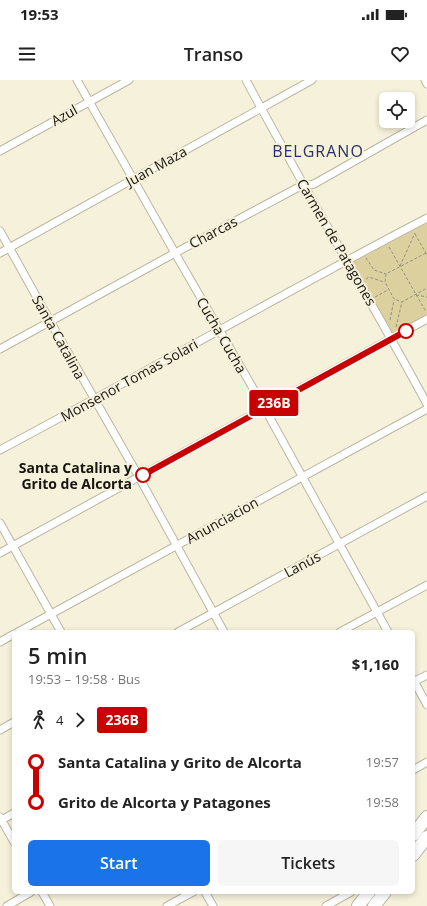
<!DOCTYPE html>
<meta charset="utf-8">
<style>
body{margin:0;font-family:"Open Sans",sans-serif;background:#f6f6f6;color:#222;height:100vh;display:flex;flex-direction:column;font-size:15px;white-space:nowrap}
*{box-sizing:border-box;margin:0}
p{font-size:13px;color:#767676}
.icon{flex:none;width:22px;height:22px;fill:none;stroke:currentColor;stroke-width:2;stroke-linecap:round;stroke-linejoin:round}
.map{position:relative;flex:1;overflow:hidden}
.panel{position:absolute;left:12px;top:550px;width:403px;height:264px;display:flex;flex-direction:column;background:#fff;border-radius:6px;box-shadow:0 2px 6px #0003}
.panel>*{flex:none}
.badge{padding:0 8px;border-radius:3px;font-size:14px;line-height:26px}
.controls{position:absolute;left:379px;top:12px;display:grid;gap:8px}
.controls a{display:grid;place-items:center;width:36px;height:36px;border-radius:6px;background:#fff;box-shadow:0 2px 6px #0003;font-size:20px}
.map>.badge{position:absolute;translate:-50% -50%;box-shadow:0 0 0 2px #fff}
.legs{display:flex;align-items:center;gap:6px;height:44px;padding:0 16px;font-size:13px}
.legs p{margin-inline-start:auto}
.summary{display:flex;align-items:center;justify-content:space-between;height:68px;padding:0 16px}
h1{font-size:22px;font-weight:600;line-height:30px}
.cta{display:flex;gap:8px;margin-top:auto;padding:8px 16px}
.cta a{flex:1;height:46px;border-radius:6px;background:#1a73e8;color:#fff;font-size:16px;font-weight:600;line-height:46px;text-align:center}
.cta a+a{background:#f6f6f6;color:#222}
ul{padding:0 16px;list-style:none}
li{display:flex;align-items:center;gap:14px;height:40px;font-size:15px}
li i{display:grid;place-items:center;width:6px;height:100%;margin:0 5px;background:currentColor}
li i::after{content:'';width:10px;height:10px;margin:-5px;border:3px solid;border-radius:50%;background:#fff}
li p{margin-inline-start:auto}
li:first-child i{background:linear-gradient(#0000 50%,currentColor 0)}
li:last-child i{background:linear-gradient(currentColor 50%,#0000 0)}
.status{display:flex;justify-content:space-between;align-items:center;height:28px;padding:0 20px;background:#fff;direction:ltr}
.status svg{height:11px;fill:currentColor}
header{display:flex;justify-content:space-between;align-items:center;height:52px;padding:0 16px;background:#fff;font-size:18px;font-weight:600}
.map>svg:first-child{display:block}
</style>
<div class="status"><b>19:53</b><svg viewBox="0 0 49 12"><path d="M0 12V9h3v3zM5 12V6h3v6zM10 12V3h3v9zM15 12V0h3v12zM26 1h20v11H26zM47 4h2v5h-2z"/></svg></div>
<header><svg class="icon" aria-label="menu" viewBox="0 0 24 24"><path d="M4 6h16M4 12h16M4 18h16"/></svg>Transo<svg class="icon" aria-label="heart" viewBox="0 0 24 24"><path d="M12 20l-8-8c-3-5 5-10 8-4 3-6 11-1 8 4z"/></svg></header>
<div class="map">
<svg width="427" height="826" viewBox="0 0 427 826">
<rect width="100%" height="100%" fill="#f6f1db"/>
<path fill="#dcd09f" d="M427,138v101l-35,20 -45,-79z"/>
<g fill="none" stroke-linecap="round" stroke-linejoin="round">
<defs>
<path id="minor" d="M77,0l98,173 90,156 123,223
M246,0c58,109 122,215 181,324
M425,0l2,4
M0,71l129,-71
M0,151l50,90 89,156 85,155
M0,173l312,-173
M0,269l175,-96 122,-65 17,-4 113,-64
M0,370c143,-76 283,-157 427,-232
M0,443l61,109
M0,473l427,-234
M18,552l409,-223
M178,552l249,-136
M340,552l87,-47
M0,562l14,-8
M413,599l14,26
M413,602l14,-7
M0,650l14,-8
M413,690l14,-8
M0,737l14,25
M0,741l14,-8
M42,812l8,14
M205,812l8,14
M7,826l24,-14
M167,826l26,-14
M326,826l25,-14"/>
<path id="primary" d="M413,755l14,-18
M413,775l14,-18
M358,826l11,-14
M374,826l11,-14"/>
</defs>
<use href="#minor" stroke="#bbb6a1" stroke-width="9"/>
<use href="#primary" stroke="#bbb6a1" stroke-width="14"/>
<path stroke="#949081" stroke-width="1" stroke-dasharray="3 2" stroke-linecap="butt" d="M415,154l12,21
M389,167l37,65
M426,173l-40,21 -1,8 9,17 8,3 25,-14
M366,178l8,12 12,4
M400,186l15,-33
M366,199l3,-2 15,5
M416,215l11,2
M375,217l13,-7
M390,240l4,-20
M396,247l6,-25"/>
<use href="#minor" stroke="#fff" stroke-width="7"/>
<use href="#primary" stroke="#fff" stroke-width="12"/>
</g>
<g fill="none" stroke-linecap="round" stroke-linejoin="round">
<defs>
<path id="line-1" d="M143,395l263,-144"/>
</defs>
<use href="#line-1" stroke="#fff" stroke-width="9"/>
<use href="#line-1" stroke="#c70201" stroke-width="6"/>
</g>
<g fill="#fff" stroke="#c70201" stroke-width="2">
<circle cx="406" cy="251" r="7"/>
<circle cx="143" cy="395" r="7"/>
</g>
<g text-anchor="middle" dominant-baseline="central" stroke-width="4" stroke-linejoin="round" paint-order="stroke">
<g font-size="14" fill="#17150d" stroke="#f6f1db">
<text transform="translate(64 35) rotate(-29)">Azul</text>
<text transform="translate(156 86) rotate(-29)">Juan Maza</text>
<text transform="translate(213 152) rotate(-28)">Charcas</text>
<text transform="translate(337 162) rotate(60)">Carmen de Patagones</text>
<text transform="translate(222 255) rotate(60)">Cucha Cucha</text>
<text transform="translate(59 257) rotate(61)">Santa Catalina</text>
<text transform="translate(129 300) rotate(-29)">Monsenor Tomas Solari</text>
<text transform="translate(222 440) rotate(-29)">Anunciacion</text>
<text transform="translate(302 484) rotate(-28)">Lanús</text>
</g>
<g font-size="14" font-weight="bold" fill="#17150d" stroke="#f6f1db" text-anchor="end">
<text x="132" y="387">Santa Catalina y<tspan x="132" dy="16">Grito de Alcorta</tspan></text>
</g>
<g font-size="16" letter-spacing="1" fill="#2a2f69" stroke="#f6f1db">
<text x="318" y="71">BELGRANO</text>
</g>
</g>
</svg>
<div class="controls">
<a><svg class="icon" aria-label="locate" viewBox="0 0 24 24"><circle cx="12" cy="12" r="6"/><path d="M12 2v4M12 18v4M2 12h4M18 12h4"/></svg></a>
</div>
<b class="badge" style="left:274px;top:323px;background:#c70201;color:#fff">236B</b>
<section class="panel">
<div class="summary"><div><h1>5 min</h1><p>19:53 – 19:58 · Bus</p></div><b>$1,160</b></div>
<div class="legs"><svg class="icon" aria-label="walk" viewBox="0 0 24 24"><circle cx="13" cy="4" r="2"/><path d="M13 8l-2 6 4 7M11 14l-3 7M7 12l3-4h3l4 4"/></svg>4<svg class="icon" aria-label="forward" viewBox="0 0 24 24"><path d="M9 5l7 7-7 7"/></svg><b class="badge" style="background:#c70201;color:#fff">236B</b></div>
<ul>
<li><i style="color:#c70201"></i><b>Santa Catalina y Grito de Alcorta</b><p>19:57</p></li>
<li><i style="color:#c70201"></i><b>Grito de Alcorta y Patagones</b><p>19:58</p></li>
</ul>
<div class="cta"><a>Start</a><a>Tickets</a></div>
</section>
</div>
